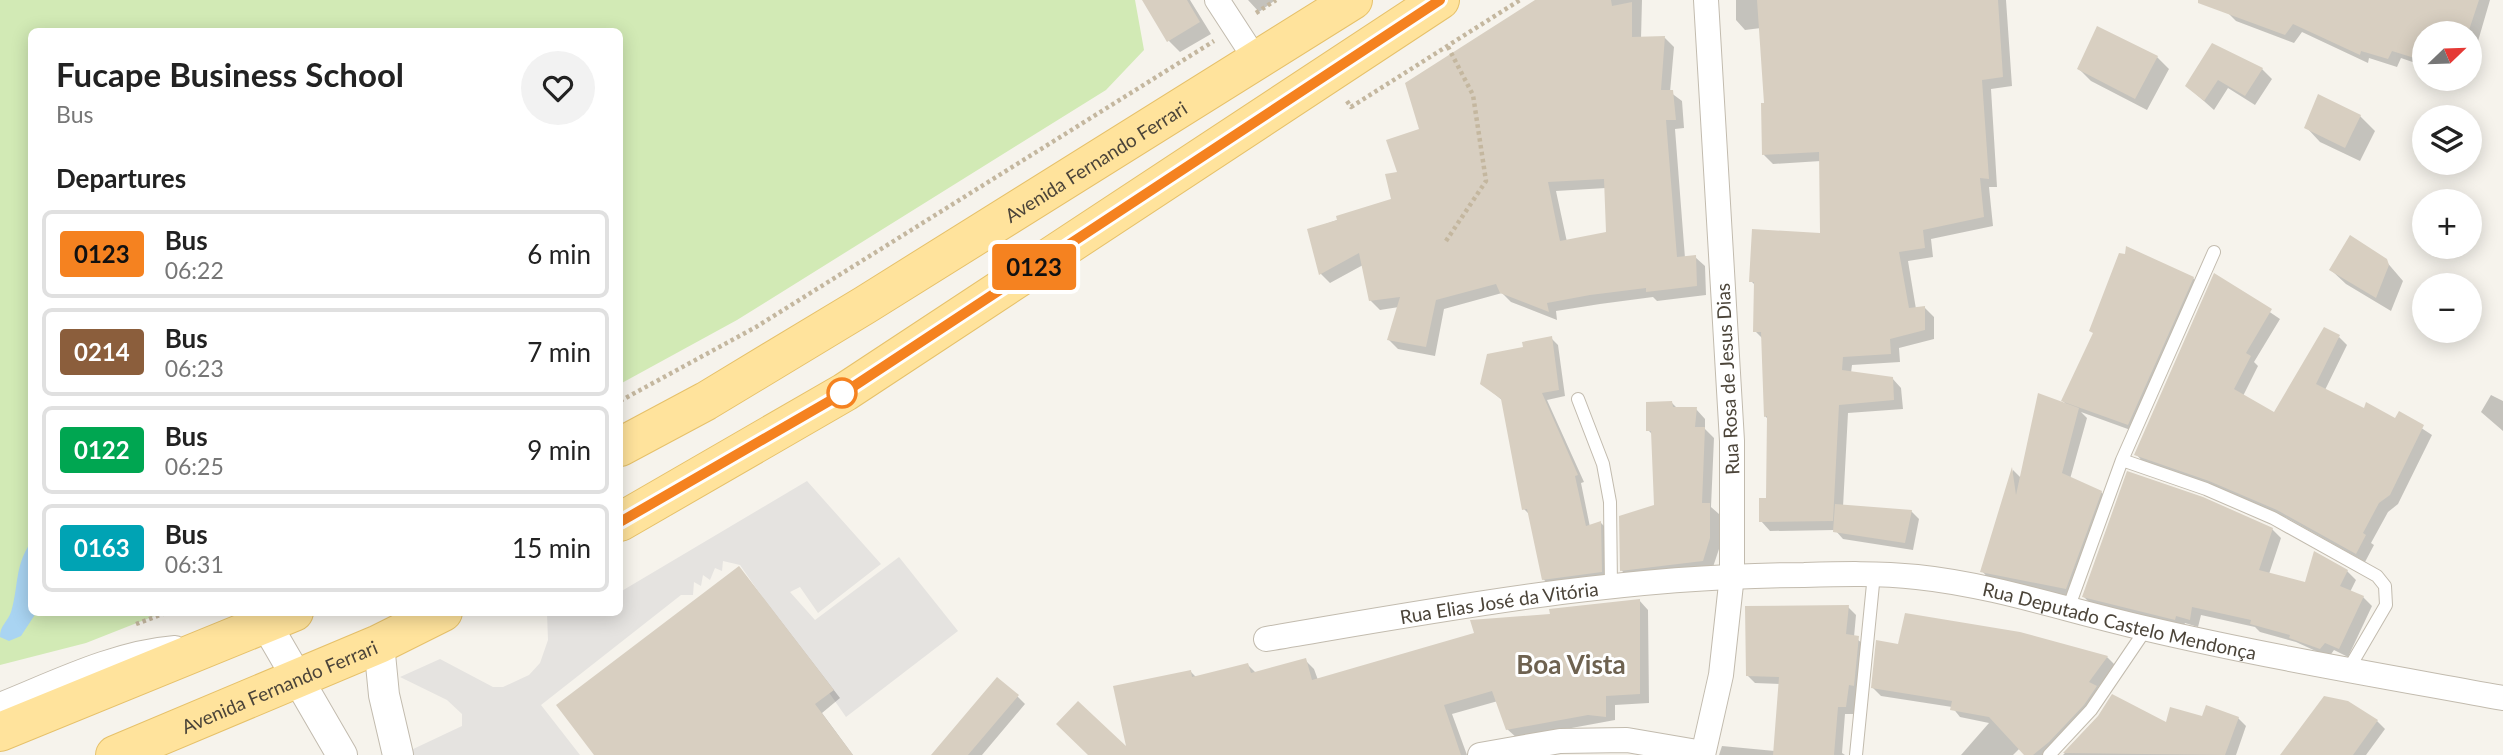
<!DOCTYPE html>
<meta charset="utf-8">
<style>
body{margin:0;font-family:Lato,sans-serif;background:#f2f2f2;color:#222;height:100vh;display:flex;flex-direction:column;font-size:26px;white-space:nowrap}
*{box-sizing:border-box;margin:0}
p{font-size:23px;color:#767676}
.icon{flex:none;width:38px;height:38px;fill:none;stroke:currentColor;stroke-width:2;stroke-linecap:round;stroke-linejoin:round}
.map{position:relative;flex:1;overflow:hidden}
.side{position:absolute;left:28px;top:28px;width:595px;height:588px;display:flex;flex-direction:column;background:#fff;border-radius:10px;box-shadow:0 4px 18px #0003}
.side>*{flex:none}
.badge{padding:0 14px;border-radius:5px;font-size:24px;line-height:46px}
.needle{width:46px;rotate:67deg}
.tools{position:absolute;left:2412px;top:21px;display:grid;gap:14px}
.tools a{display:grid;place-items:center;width:70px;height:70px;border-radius:50%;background:#fff;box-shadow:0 4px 18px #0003;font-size:35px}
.map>.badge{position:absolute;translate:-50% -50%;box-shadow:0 0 0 4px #fff}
h2{padding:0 28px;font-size:26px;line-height:63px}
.round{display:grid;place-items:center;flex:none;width:74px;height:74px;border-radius:37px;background:#f2f2f2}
.summary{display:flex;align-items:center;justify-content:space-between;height:119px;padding:0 28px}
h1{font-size:33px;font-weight:700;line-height:52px}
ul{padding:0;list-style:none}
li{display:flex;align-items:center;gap:21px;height:88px;margin:0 14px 10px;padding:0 14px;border:4px solid #e0e0e0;border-radius:10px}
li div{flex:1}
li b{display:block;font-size:26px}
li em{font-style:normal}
li .badge{min-width:77px;font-weight:700;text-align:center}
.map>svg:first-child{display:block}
</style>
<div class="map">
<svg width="2503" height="755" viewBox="0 0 2503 755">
<rect width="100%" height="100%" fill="#f6f3ec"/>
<path fill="#d2eab5" d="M0,0h1135l9,50 -38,40 -369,230 -117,64v-352h-588v580l130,1 -76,30 -86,22z"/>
<path fill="#e5e3e0" d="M807,481l74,83 -63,49 -18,-26 -10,5 25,28 84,-63 59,74 -112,86 -106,-152 -17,-4 -1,10 -7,-3 -5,12 -7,-5 -2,11 -7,-4 -1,13h-12l-140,110 39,50h-168l-3,-4 53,-25v-12l-15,-14 -47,-23 40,-18 53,28h10l26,-12 11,-12 8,-23 -1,-27 73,-1v-20z"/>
<path fill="#a9d4f2" d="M31,542l1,70 4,1 -15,23 -12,5 -9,-4c0,-12 7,-14 11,-25 8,-26 3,-45 20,-70z"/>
<path fill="#0003" fill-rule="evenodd" d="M1144,0h46l21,34 -31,18 -11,-11z
M1248,0h26v1l-15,11z
M1538,0h104l-1,39 24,-1 9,9 -4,45 12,9 2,27 -9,1 10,129 10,-1 10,9 1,29 -49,6 -4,-4 -53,7 -44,7 1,9 -46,-18 -9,-9 -58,16 -9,47 -37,-7 -9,-9 10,-33 -19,3 -10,-10 -7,-35 -33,18 -9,-9 -12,-44 84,-30 6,-27 22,-43zM1606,188l2,46 -41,8 -11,-51z
M1736,0h270l6,86 -21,3 6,98h-8l4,39 -62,13 2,18 -25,4 8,48 9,-1 9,9v22l-35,9 1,14 -48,3 -1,8 41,5 9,10 2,21 -55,4 -5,94 68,4 8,8 -6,31 -70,-11 -8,-9 -65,1 -9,-10 7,-22v-80l-3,-3 -2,-77 -8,-8 1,-45 -5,-5 71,-46 -1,-74 -48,3 -9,-9 2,-51 -5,-76 -16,2 -9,-10z
M2234,0h256l-21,72v-39h-45v33l-23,-8 -4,9 -28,-9 -1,5 -66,-31 -8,11 -58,-22 -8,-8z
M2157,57l12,12 -22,41 -56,-29 -12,-12z
M2262,69l10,10 -17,26 -27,-17 -14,22 -27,-24z
M2360,116l15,15 -15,30 -40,-19 -14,-15z
M2385,260l18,21 -12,30 -45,-27 -15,-14z
M2215,275l65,44 -26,43 4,4 -15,30 31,18 65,-77 8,8 -22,45 40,20 31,11 4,-7 32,21 -34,69 -10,8 -17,31 3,2 -9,17 -78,-44 -68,-29 -75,-26 -8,-9z
M2193,278l7,8 -64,146 -55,-20 6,6 -17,61 31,13 8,9 -35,96 -84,-17 -8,-9 31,-101 8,8 47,-72 -5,-5z
M1551,338l7,7 7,51 -18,4 37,82 -3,1 9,44 11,-4 7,7 1,49 -58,7 -8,-7 -13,-64 -6,-6 -21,-108 -21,-18 42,-34z
M2491,395l12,6v30l-22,-19z
M1671,402l7,7h18l9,10v10l9,9 -3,69 8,7v35l-7,21 -81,9 -10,-9 34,-63 -2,-72 -5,-5z
M2272,529l9,9 -12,36 37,10 9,-31 32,18 9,9 -6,12 13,5 9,9 -24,51 -14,-7 -5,7 -33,-15 -36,-10 -5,-5 -54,-12 -3,12 -13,-4 -2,4 -91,-22 -8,-8z
M746,576l94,122 -18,15 31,42h-257z
M1639,600l9,10 1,93 -34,2v15l-98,18 -10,-9 -9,-28 -46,13 15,41h-377l39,-4 62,-79 6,6 51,-13 8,8 49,-13 9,9 4,11 234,-64z
M1848,607l8,8 -2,22 12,9 -5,47 -5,-1 -2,22h-9l-3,39 3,2h-126l3,-9 53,5 6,-67 -26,-1 -8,-8z
M1900,646l207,11 8,8 -18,24 6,6 -51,60h-25l-7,-7 -7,7h-52l28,-32 -29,-6 -8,-10 -71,-11 -8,-8z
M1017,696l8,8 -43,51h-49z
M2099,717l68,8 36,-7h35l8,8 -10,29h-173z
M2377,721l8,8 -19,26h-71z"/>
<path fill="#d8cfc1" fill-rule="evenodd" d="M1142,0h45l13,22 -33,20z
M1535,0h76l1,6 20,-4v35l33,-1 -4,54h12l3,30h-10l11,137 19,-2 1,31 -51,6v-4l-56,7 -43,8 2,9 -49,-19 -4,-9 -60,16 -10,47 -39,-7 13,-43 -31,4 -10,-48 -40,22 -12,-46 30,-9 -1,-4 55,-17 -6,-25 12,-2 -11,-32 33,-11 -14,-46zM1604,179l2,53 -46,9 -12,-59z
M1757,0h241l5,77 -21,3 7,99 -9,-1 4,39 -61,13 2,18 -26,4 10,56 16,-2v24l-35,9 1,15 -48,3 -1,13 51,7 1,23 -55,5 -6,116 -74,1v-24h7l1,-82 -3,1 -3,-85h-8l1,-50h-5l3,-53 68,4 -1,-81 -57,3 -1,-52h3z
M2198,0h281l-11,33h-44v28l-32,-10 -4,8 -27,-8 -1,4 -67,-31 -8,11 -87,-32z
M2097,26l61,30 -23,43 -58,-30z
M2212,43l51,25 -18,28 -27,-16 -14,21 -19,-15z
M2318,94l43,21 -16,33 -41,-20z
M2350,235l37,24 2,6 -13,33 -47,-28z
M2126,246l68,31 -66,148 -67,-24 32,-68 -4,-2 30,-78 6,1z
M2214,273l58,36 -26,44 5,3 -17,33 40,23 50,-85 16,8 -24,49 48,24 2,-6 29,16 4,-7 25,14 -34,70 -11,8 -16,30 3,2 -10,19 -79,-44 -68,-29 -75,-26z
M1552,336l7,54 -17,3 36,82 -3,1 11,50 15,-5 1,51 -60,8 -15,-71 -5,1 -21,-111 -21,-15 7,-30 36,-7 -1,-5z
M2038,393l41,15 -17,65 40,18 -36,98 -86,-17 32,-105 4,28z
M1672,401l1,6h24l-2,20h10l-3,76h8v35l-7,23 -83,10 -1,-55 35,-11 -3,-74h-5v-29z
M2127,471l76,26 70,31 -14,42 46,12 9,-31 34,19 -8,16 24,10 -25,53 -14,-6 -5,6 -31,-11 1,-3 -40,-11 1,-4 -59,-13 -2,13 -14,-4 -1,4 -93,-23z
M1835,504l77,6 -7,33 -72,-11z
M739,566l95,124 -19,14 38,51h-259l-38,-50z
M1640,599v95l-34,2v21l-18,-2 -82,15 -14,-39 -48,14 17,50h-373l-32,-31 22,-23 48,45 -13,-60 78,-16 1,7 56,-14 3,10 55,-15 6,22 162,-47 -4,-13 80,-6 -1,-5z
M1849,605l-3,29 13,2 -5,50 -5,-1 -3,22h-8l-4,48h-61l6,-78 -33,-1 -1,-70z
M1905,613l115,19 88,24 -19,26 8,4 -13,19 -35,37 -16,13h-9l-35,-38 -39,-7 2,-9 -81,-13 5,-48 22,4z
M997,677l22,18 -51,60h-37z
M2112,694l54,28 4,-15 32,9 4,-11 33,12 -14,38 -162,-2 35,-37z
M2324,696l24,5 30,19 -25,35h-73z"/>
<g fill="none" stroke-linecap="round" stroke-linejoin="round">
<defs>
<path id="service" d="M1578,399l25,65 7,38 1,84
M2122,460l84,29 67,29 104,58 8,10 1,19 -38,65
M2068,609l54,-149 92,-208
M1856,755l18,-181
M2049,755l42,-45 55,-81"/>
<g id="minor">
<path d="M1217,0l39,60"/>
<path id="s1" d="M1266,639c178,-30 357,-64 538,-64 37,-1 75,-2 113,2 77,8 152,34 227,51 119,28 239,48 359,70"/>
<path d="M0,705c55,-22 114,-52 175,-57"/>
<path d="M1480,755l80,-14 67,-1 76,13"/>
<path d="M1703,755l18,-80 11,-100v-134l-26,-441"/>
</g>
<path id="tertiary" d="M266,624l76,131
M379,644l5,51 14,60"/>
<g id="primary">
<path id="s2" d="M620,447l86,-46 159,-96 488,-305"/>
<path d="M620,522l225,-130 595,-392"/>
<path d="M0,732l294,-120"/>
<path id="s3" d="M115,755l264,-111 64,-32"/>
</g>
</defs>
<use href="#service" stroke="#c2bbae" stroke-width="14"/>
<use href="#minor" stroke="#c2bbae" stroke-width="26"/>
<use href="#tertiary" stroke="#c2bbae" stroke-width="32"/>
<use href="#primary" stroke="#e6c16a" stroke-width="40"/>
<path stroke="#c4b79f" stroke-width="4.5" stroke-dasharray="3.5 3.5" stroke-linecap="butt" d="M1256,13l20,-13
M1347,101l4,6 169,-107
M1446,241l40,-60 -13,-86 -26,-50
M620,401l136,-74 458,-286
M136,624l32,-12"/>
<use href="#service" stroke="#fff" stroke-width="12"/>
<use href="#minor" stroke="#fff" stroke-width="24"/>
<use href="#tertiary" stroke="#fff" stroke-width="30"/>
<use href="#primary" stroke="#ffe39c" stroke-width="38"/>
</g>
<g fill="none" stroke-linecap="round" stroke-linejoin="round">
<defs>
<path id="line" d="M620,522l225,-130 595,-392"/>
</defs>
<use href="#line" stroke="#fff" stroke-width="16"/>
<use href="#line" stroke="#f58220" stroke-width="10"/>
</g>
<circle fill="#fff" stroke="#f58220" stroke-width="3.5" cx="842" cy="393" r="14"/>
<g text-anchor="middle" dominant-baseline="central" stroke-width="6" stroke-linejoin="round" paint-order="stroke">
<g font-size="19" fill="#4b4439" stroke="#fff">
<text stroke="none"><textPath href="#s2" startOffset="555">Avenida Fernando Ferrari</textPath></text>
<text transform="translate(1727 379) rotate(-93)">Rua Rosa de Jesus Dias</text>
<text stroke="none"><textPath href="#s1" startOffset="236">Rua Elias José da Vitória</textPath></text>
<text stroke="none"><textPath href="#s1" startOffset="863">Rua Deputado Castelo Mendonça</textPath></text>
<text stroke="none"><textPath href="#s3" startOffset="178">Avenida Fernando Ferrari</textPath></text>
</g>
<g font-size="26" font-weight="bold" fill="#6e6250" stroke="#fff">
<text x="1571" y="664">Boa Vista</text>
</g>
</g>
</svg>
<div class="tools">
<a><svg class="needle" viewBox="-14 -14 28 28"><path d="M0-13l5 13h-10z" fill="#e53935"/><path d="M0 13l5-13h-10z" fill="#767676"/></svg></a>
<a><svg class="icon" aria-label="layers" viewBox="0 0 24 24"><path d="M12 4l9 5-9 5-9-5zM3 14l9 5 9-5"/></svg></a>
<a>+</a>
<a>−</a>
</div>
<b class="badge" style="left:1034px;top:267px;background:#f58220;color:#111">0123</b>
<section class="side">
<div class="summary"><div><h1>Fucape Business School</h1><p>Bus</p></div><a class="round"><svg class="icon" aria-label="heart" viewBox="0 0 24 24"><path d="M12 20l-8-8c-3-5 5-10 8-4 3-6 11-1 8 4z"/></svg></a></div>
<h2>Departures</h2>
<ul>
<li><span class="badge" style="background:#f58220;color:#111">0123</span><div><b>Bus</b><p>06:22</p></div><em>6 min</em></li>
<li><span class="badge" style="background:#8b5e3c;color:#fff">0214</span><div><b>Bus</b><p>06:23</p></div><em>7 min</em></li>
<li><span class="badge" style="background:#00a651;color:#fff">0122</span><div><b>Bus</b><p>06:25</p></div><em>9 min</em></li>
<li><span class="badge" style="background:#00a3b4;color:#fff">0163</span><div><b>Bus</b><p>06:31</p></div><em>15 min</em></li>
</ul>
</section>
</div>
